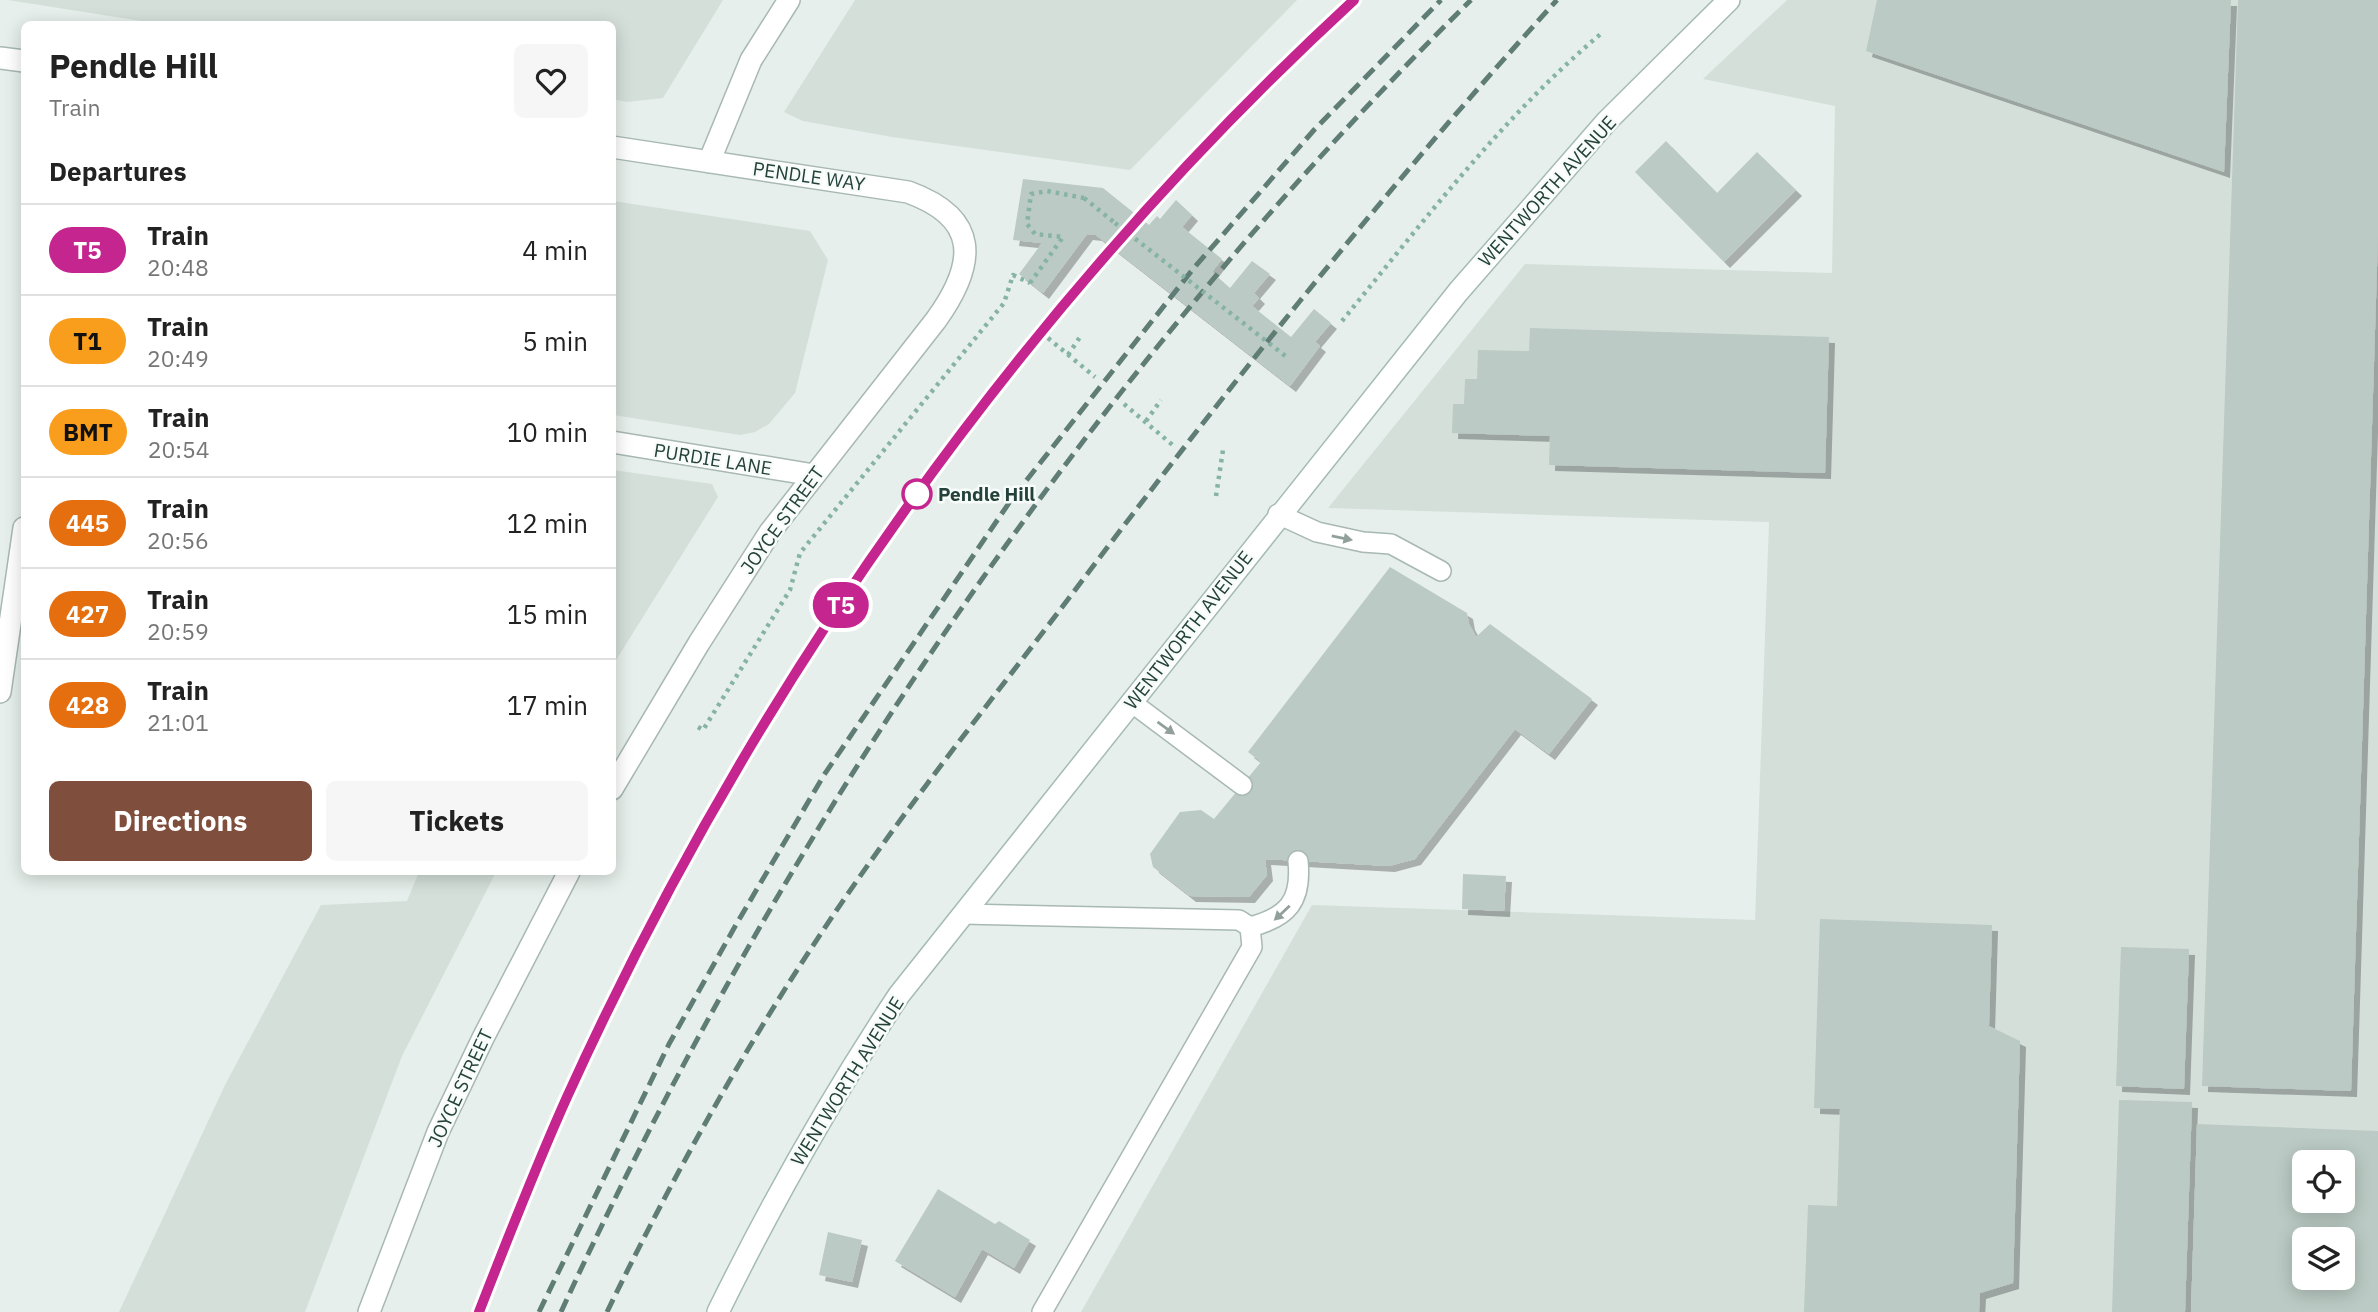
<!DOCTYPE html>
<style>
body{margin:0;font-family:"IBM Plex Sans",sans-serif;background:#f6f6f6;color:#222;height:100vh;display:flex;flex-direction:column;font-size:26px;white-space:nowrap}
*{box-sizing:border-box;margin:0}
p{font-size:23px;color:#767676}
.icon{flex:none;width:38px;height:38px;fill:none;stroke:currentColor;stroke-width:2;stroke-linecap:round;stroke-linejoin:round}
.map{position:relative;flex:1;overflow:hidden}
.sheet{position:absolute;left:21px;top:21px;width:595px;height:854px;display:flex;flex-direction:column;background:#fff;border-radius:10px;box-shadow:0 4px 18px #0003}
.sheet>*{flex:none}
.badge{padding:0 14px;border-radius:23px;font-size:24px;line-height:46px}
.controls{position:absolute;left:2292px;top:1150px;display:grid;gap:14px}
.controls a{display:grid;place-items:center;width:63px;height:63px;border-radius:10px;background:#fff;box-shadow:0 4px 18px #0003;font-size:35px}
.map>.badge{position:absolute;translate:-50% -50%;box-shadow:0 0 0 4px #fff}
h2{padding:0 28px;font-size:26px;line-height:63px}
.round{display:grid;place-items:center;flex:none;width:74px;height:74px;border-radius:10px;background:#f6f6f6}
.summary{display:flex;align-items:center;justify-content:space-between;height:119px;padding:0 28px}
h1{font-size:33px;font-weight:700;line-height:52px}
.button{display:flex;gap:14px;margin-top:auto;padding:14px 28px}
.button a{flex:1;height:80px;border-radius:10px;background:#804e3d;color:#fff;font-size:28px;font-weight:700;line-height:80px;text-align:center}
.button a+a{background:#f6f6f6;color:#222}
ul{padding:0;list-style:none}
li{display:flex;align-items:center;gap:21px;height:91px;padding:0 28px;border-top:2px solid #e0e0e0}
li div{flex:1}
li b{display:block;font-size:26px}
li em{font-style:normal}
li .badge{min-width:77px;font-weight:700;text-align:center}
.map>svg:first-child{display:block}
</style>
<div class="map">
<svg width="2378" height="1312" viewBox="0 0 2378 1312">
<defs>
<filter id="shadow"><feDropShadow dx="6" dy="6" stdDeviation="0" flood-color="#0004"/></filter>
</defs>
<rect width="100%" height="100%" fill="#e6efeb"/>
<path fill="#d4dfda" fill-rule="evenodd" d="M8,0h715l-60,98 -36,4 -14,-3 -1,-75h-452z
M855,0h442l-167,170 -238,-33 -89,-16 -19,-9z
M1787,0h591v1312h-1297l231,-407 443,15 14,-398 -441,-14 197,-244 307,9 3,-167 -132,-27zM2305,1162h38v38h-38zM2305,1239h38v39h-38z
M613,201l197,30 18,29 -33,133 -26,31 -14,8 -15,3 -127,-20z
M613,470l99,14 6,13 -105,168z
M419,872h77l-94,184 -97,256h-186l106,-227 96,-180 86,-4z"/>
<path fill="#bbcac4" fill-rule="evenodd" filter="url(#shadow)" d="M1877,0h354l-7,172 -358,-121z
M2238,0h140v236l-27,855 -149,-5z
M1666,141l51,52 40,-41 39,38 -72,72 -89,-90z
M1023,179l80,9 46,37 8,-9 3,3 16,-19 16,15 -10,12 40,32 -10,13 18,16 22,-27 18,13 -16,19 5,5 -7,8 39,31 23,-28 17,14 -16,19 5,4 -30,40 -194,-151 -9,-1 -44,59 -24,-19 23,-31 -29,-3z
M1530,328l299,9 -4,136 -276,-8 1,-29 -98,-3 1,-29h11l1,-25h12l1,-29 51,1z
M1390,567l77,46 2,11 7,13 14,-13 102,75 -43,55 -34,-25 -100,130 -26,7 -124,-7 2,16 -18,22 -59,-1 -37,-29 -3,-13 30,-42 21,-2 13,9 47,-57 -13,-10z
M1463,874l43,2 -2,35 -42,-2z
M1820,919l172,6 -3,101 31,15 -7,242 -33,10 -1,19h-175l4,-107 29,1 3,-97 -26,-1z
M2121,947l68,2 -5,140 -68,-3z
M2119,1100l73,2 -7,210h-73z
M2197,1124l181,7v181h-187zM2305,1162h38v38h-38zM2305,1239h38v39h-38z
M938,1189l57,35 4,-3 31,19 -16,28 -32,-19 -27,48 -60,-36z
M828,1232l34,8 -10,42 -33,-7z"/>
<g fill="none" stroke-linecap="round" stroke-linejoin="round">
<defs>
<path id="service" d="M1278,514l39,18 46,10 28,2 50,27
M1131,702l111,83
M963,914l276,6 11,7 2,20 -210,365
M1250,927c38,-10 52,-26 48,-66"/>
<path id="minor" d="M0,58l24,3
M612,147l296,45c72,26 69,71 28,128l-166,212 -71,111 -87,146
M709,162l42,-102 38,-60
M612,442l202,33
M0,692l24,-164
M369,1312l69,-180 45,-94 86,-166"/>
<path id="secondary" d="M718,1312c54,-110 114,-216 181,-317l559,-703 149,-171 122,-121"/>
</defs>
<use href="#service" stroke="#a8b8b2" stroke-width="22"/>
<use href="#minor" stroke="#a8b8b2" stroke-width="24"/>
<use href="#secondary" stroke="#a4bbb3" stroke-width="24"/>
<path stroke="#86b3a5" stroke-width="4.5" stroke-dasharray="3.5 5" stroke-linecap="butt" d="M1084,198l31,25
M1342,321c81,-99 162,-206 261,-289
M1048,338l47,39
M1068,355l14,-21
M1124,404l51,43
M1146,421l15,-21
M1216,496l7,-46
M698,727l5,3 87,-140 10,-37 204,-250 9,-28 17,8"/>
<use href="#service" stroke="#fff" stroke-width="19"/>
<use href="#minor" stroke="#fff" stroke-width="21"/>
<use href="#secondary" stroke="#fff" stroke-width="21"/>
<path stroke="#5f7d75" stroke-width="5" stroke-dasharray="14 7" stroke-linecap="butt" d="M479,1312c28,-72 56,-144 88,-215 188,-411 453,-790 787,-1097
M539,1312l130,-268 68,-121 87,-148 187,-275 182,-231 121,-139 127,-130
M561,1312c223,-485 530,-937 910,-1312
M607,1312c64,-132 136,-262 217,-383 77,-116 164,-224 248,-335 154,-204 313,-405 485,-594"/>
<path stroke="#86b3a5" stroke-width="4.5" stroke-dasharray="3.5 5" stroke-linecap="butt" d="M1115,223l173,135
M1030,283l33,-46 -28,-3 -8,-10 4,-30 16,-3 37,7"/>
</g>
<defs><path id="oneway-solid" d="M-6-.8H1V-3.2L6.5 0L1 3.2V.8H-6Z" transform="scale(1.75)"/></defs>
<g fill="#92a09c">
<use href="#oneway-solid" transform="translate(1342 538) rotate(12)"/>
<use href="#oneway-solid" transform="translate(1166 728) rotate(36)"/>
<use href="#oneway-solid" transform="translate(1282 913) rotate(137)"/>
</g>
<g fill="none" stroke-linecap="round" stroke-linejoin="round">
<defs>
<path id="line" d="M479,1312c28,-72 56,-144 88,-215 187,-412 454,-790 787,-1097"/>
</defs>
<use href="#line" stroke="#fff" stroke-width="16"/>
<use href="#line" stroke="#c4258f" stroke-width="10"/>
</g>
<circle fill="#fff" stroke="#c4258f" stroke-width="3.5" cx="917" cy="494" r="14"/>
<g text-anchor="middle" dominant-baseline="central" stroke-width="5" stroke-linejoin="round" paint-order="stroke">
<g font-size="19" fill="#24423a" stroke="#f7fbf9">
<text transform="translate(809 176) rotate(8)">PENDLE WAY</text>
<text transform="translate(1547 191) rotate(-48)">WENTWORTH AVENUE</text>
<text transform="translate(713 459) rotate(9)">PURDIE LANE</text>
<text transform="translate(782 520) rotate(-54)">JOYCE STREET</text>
<text transform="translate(1188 630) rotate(-52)">WENTWORTH AVENUE</text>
<text transform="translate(847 1081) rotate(-58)">WENTWORTH AVENUE</text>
<text transform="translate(460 1088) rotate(-65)">JOYCE STREET</text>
</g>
<g font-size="19" font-weight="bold" fill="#24423a" stroke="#f7fbf9" text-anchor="start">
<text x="938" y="494">Pendle Hill</text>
</g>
</g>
</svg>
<div class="controls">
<a><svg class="icon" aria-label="locate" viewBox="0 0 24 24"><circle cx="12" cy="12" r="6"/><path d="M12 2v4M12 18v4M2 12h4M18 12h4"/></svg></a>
<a><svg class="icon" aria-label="layers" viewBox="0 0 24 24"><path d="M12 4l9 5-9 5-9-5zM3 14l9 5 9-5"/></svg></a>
</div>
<b class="badge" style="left:841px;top:605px;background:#c4258f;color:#fff">T5</b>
<section class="sheet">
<div class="summary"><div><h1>Pendle Hill</h1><p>Train</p></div><a class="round"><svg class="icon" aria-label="heart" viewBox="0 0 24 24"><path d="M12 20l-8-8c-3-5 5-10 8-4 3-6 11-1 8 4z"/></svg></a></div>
<h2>Departures</h2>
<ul>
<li><span class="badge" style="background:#c4258f;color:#fff">T5</span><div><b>Train</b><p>20:48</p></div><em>4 min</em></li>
<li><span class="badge" style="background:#f99d1c;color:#111">T1</span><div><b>Train</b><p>20:49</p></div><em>5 min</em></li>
<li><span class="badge" style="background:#f99d1c;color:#111">BMT</span><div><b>Train</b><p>20:54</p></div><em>10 min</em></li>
<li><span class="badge" style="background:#e56e0f;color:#fff">445</span><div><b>Train</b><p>20:56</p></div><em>12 min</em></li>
<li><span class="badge" style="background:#e56e0f;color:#fff">427</span><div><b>Train</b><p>20:59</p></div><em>15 min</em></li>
<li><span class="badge" style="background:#e56e0f;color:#fff">428</span><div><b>Train</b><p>21:01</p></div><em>17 min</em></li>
</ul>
<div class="button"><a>Directions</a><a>Tickets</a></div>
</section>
</div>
